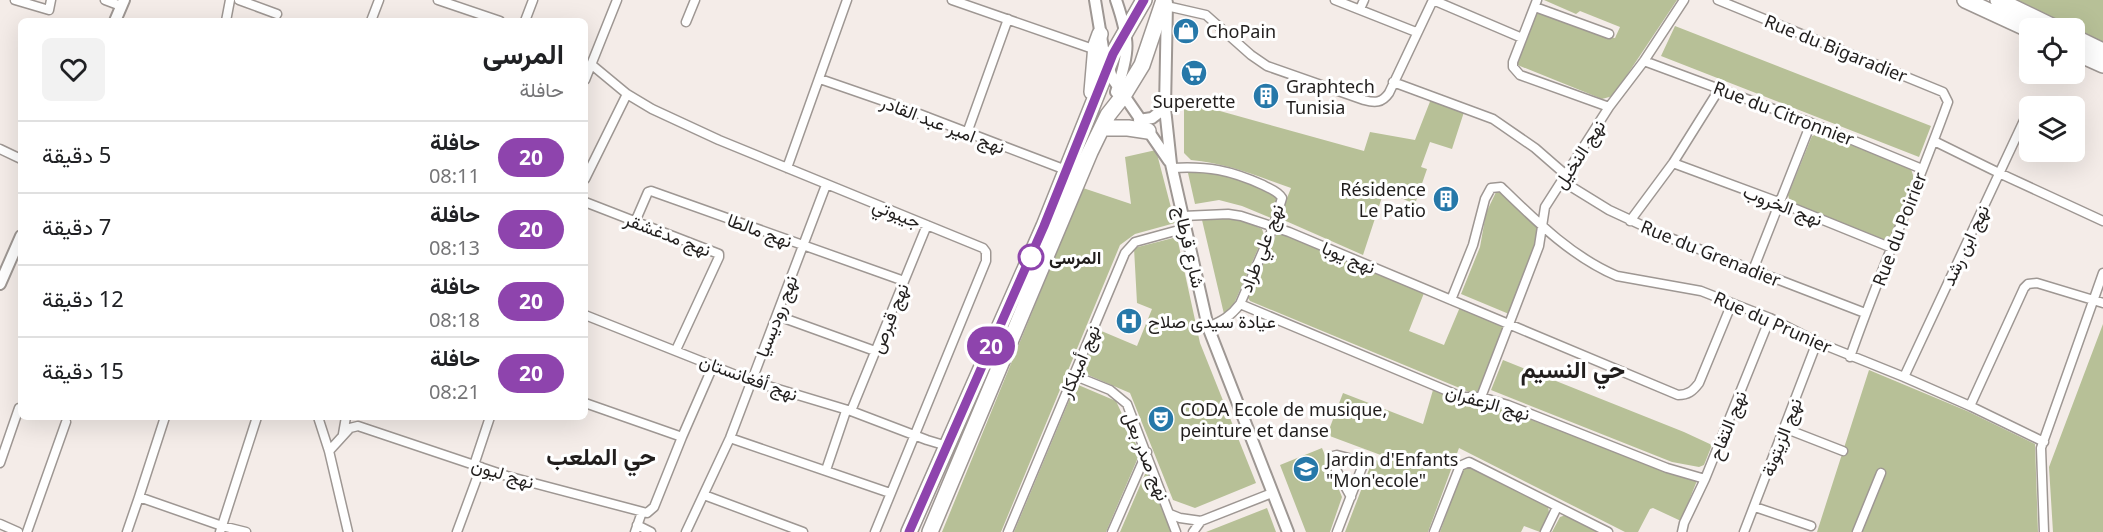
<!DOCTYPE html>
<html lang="ar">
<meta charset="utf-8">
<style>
body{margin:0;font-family:"Noto Sans",Vazirmatn,sans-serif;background:#f2f2f2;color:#202124;direction:rtl;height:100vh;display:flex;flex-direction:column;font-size:22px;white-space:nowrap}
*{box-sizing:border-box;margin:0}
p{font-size:20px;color:#757577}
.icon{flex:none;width:33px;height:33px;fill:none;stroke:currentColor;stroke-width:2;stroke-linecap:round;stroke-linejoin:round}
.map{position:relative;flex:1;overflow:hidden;direction:ltr}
.sheet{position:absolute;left:18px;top:18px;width:570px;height:402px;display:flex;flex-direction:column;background:#fff;border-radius:9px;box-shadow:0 6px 24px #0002;direction:rtl}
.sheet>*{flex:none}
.badge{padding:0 12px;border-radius:20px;font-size:21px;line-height:39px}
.tools{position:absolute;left:2019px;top:18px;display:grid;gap:12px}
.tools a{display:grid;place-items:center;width:66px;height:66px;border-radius:9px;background:#fff;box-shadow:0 6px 24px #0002;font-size:30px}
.map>.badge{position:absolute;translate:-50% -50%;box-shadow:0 0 0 3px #fff}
.round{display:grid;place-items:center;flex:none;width:63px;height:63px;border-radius:9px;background:#f2f2f2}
.headline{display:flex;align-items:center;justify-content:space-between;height:102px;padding:0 24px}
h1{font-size:28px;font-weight:700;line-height:45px}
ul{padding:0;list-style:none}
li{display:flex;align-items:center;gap:18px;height:72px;padding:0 24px;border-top:2px solid #e0e0e0}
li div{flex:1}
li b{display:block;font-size:22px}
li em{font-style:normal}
li .badge{min-width:66px;font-weight:700;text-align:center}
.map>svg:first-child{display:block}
</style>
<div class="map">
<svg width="2103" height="532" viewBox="0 0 2103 532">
<rect width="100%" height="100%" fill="#f4ece8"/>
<path fill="#b7c097" d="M1544,0h133l-64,96 -11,3 -87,-35 22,-54 71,29 1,-2 6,1 5,-11 -40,-16 -4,3z
M2017,0h86v42z
M1675,26l256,100 -12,31 -258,-101z
M1431,99l33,13 -12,37 -22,-7 -9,25 6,2 -12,35 -31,-13 -21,64 -84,-37 12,-30c-34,-12 -65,-25 -100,-28l-7,-7v-52l180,50 6,-19 45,8z
M1821,133l90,36 3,9 -23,59 -9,3 -92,-38 -2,-7 24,-59z
M1156,150l19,73 -40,11 -15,11 -119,287h-59l141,-344 48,16 -6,-47z
M1196,169l27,3 58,22 -10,24 -29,-12 -23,-6 -24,4 -7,-31z
M1497,190l15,10 28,29 1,7 -32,78 -48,-20 19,-47 6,-34z
M1219,214l22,6 21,9 2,6 -31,71 -9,8 -22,-94z
M1281,232l34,16 109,45 -15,38 35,14 16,-38 41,17 4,8 -25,58 -6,4 -224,-93 -2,-3 29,-65z
M1177,237l23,106 56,140 -61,25 -22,-8 -43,-107 -49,-21 18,-42 38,16 15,-37 -15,-6 -3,-55z
M2103,324v208h-50l-4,-65z
M1503,360l181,72 28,13 -8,20 -5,2 -27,-5 -181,-72z
M1869,370l98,41 68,33 3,88h-221z
M1076,384l40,17 24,52 -34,79h-92z
M1433,390l43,16 6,-5 188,72 28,5 -17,43 -28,-13 -3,1 -12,23h-13l-166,-84 -31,84h-83l28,-73 11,4 2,-6 -59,-22 16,-42 80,31z
M1322,448l20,49 -12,35h-24l-26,-67z
M1464,466h7l77,39 1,8 -9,19 -16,-6 -3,6h-81z
M1149,473l22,59h-51l25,-58z
M1267,508l9,24h-70z
M1566,515l34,17h-48l8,-15z"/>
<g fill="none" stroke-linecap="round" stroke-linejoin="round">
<defs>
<path id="street" d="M15,0l34,10 2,-10
M105,0l16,6
M239,0l38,14
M438,0l62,21
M952,0l144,50
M1335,0l81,32
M1433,0l89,38
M1537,0l-24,62v5l7,8 89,32
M1718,0l225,92 5,10c-31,86 -68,169 -98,255
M1162,5l44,10 45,40 16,11 97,34c11,3 18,3 25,-7l44,-93
M1535,7l74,27
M1360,9l4,-9
M226,21l4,-21
M371,21l8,-21
M525,21l8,-21
M686,22l9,-22
M1644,61l167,62 111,46
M592,65l35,29 25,15 67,31 264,108 3,4v9l-111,271
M820,79l81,28 165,63
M585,80l32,-80
M1393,82l100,37 42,29 31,27
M967,133l41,-114
M1934,141l65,32 104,48
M0,149l21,10
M1673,163l108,40 111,45
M787,168l60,-168
M1172,168c36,-2 58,2 91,17 7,4 15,6 19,13l-9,30 -33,76c-9,12 -18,17 -32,23
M585,179l42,-85
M1562,181l47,29 56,26 200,77
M585,202l134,52v3l-43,93
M1183,216l45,-2 13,2 48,16 389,163c10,0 15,-4 21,-12l33,-80
M1630,221l43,-58 47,-75
M635,222l13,-30 3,-1 253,90
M1753,270l58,-147
M1451,300l22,-55 12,-46 6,-11 10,-1c35,34 71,70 116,89l84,15 69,27 47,24 87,35 66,29 74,36
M1240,304l222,93h19l27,8 159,63 38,11
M585,315l166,66 100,30 76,29 20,6
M778,316l97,35
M1073,375l37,15 17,14 49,128
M1904,377l123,-263
M1481,397l58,-151 6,-39 64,-100 35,-46 40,-61
M585,403l97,34
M1970,406l54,-118 4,-4 9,-1 66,20
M851,411l76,-186
M165,417l-26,80 83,29 24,6
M318,417l11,34 19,81
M1784,428l59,23
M343,434l3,-17
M730,438l160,55
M329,451l21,-23 8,-2 149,50 140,37 7,-6 28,-70 31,-71
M0,463l19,-55
M474,465l16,-48
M826,470l20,-59
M704,495l99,37
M1755,507l56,19
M1170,514l10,4 21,3 71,-28
M0,524l18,8
M637,525l14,7
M27,532l39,-110
M127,532l12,-35
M220,532l37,-115
M457,532l24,-65
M635,532l7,-20
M686,532l44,-94 96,-253
M1008,532l117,-279 10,-11 51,-14
M1112,532l35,-80
M1193,532l8,-11
M1337,532l27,-70 -27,-7 -4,1v8l18,33
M1434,532l26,-66 9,-4 139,70
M1545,532l12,-25
M1682,532l2,-9 21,-44 65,-161
M1744,532l73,-190
M1857,532l24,-59
M2044,532l-3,-84 62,-175"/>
<path id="secondary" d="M1095,0l8,48 9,30 57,83
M1167,3l-2,105 6,56 37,163 80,205
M115,21l9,-21
M1116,92c14,-41 14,-51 0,-92
M1139,120l13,-2 13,-10
M0,284l21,-48"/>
<path id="highway" d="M1965,0l65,30
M1998,0l58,28
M2074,37l29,14
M2074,52l29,13
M1092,92l4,-47 4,-11
M1102,128h26l20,3
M909,532l135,-306 69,-172 31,-54
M930,532l160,-380 18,-37 15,-19 19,-31 22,-65"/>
</defs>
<use href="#street" stroke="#9e9793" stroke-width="11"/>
<use href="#secondary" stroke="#9e9793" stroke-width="14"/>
<use href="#highway" stroke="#9e9793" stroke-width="18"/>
<use href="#street" stroke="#fff" stroke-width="8"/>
<use href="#secondary" stroke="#fff" stroke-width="10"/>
<use href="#highway" stroke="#fff" stroke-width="15"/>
</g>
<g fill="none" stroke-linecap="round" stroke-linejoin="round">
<defs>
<path id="line" d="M909,532l135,-306 69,-172 31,-54"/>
</defs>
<use href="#line" stroke="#fff" stroke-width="14"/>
<use href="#line" stroke="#8e44ad" stroke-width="9"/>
</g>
<defs>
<symbol id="shop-disc" viewBox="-11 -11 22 22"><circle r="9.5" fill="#2678a9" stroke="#fff"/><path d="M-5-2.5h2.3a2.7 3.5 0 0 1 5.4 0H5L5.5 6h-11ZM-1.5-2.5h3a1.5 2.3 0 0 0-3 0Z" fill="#fff"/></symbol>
<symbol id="supermarket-disc" viewBox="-11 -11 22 22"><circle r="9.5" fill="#2678a9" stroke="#fff"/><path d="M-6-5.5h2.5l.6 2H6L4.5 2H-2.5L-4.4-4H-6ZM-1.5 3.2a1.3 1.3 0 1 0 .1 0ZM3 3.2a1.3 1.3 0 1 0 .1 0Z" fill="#fff"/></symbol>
<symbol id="building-disc" viewBox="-11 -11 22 22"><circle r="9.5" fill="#2678a9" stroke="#fff"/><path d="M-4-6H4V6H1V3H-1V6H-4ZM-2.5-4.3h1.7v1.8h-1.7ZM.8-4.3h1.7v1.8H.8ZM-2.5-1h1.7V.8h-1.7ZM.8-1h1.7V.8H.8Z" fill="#fff"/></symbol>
<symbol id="hospital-disc" viewBox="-11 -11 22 22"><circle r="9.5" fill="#2678a9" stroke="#fff"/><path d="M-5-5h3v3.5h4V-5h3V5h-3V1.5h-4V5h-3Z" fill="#fff"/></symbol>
<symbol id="theatre-disc" viewBox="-11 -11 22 22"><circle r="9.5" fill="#2678a9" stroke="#fff"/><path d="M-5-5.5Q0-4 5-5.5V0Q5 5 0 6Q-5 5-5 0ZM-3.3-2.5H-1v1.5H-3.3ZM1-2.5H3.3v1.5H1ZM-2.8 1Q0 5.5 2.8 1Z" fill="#fff"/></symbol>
<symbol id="school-disc" viewBox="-11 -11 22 22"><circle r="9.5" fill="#2678a9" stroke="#fff"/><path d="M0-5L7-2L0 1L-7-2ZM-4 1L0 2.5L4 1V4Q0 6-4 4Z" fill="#fff"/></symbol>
</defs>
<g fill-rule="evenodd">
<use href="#shop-disc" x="1171" y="16" width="30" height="30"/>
<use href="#supermarket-disc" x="1179" y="58" width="30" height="30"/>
<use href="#building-disc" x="1251" y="81" width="30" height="30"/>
<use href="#building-disc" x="1431" y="184" width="30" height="30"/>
<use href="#hospital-disc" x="1114" y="306" width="30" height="30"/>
<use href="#theatre-disc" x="1146" y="404" width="30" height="30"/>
<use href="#school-disc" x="1291" y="454" width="30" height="30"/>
</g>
<circle fill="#fff" stroke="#8e44ad" stroke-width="3" cx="1031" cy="257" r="12"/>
<g text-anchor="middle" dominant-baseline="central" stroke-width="6" stroke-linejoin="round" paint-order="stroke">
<g font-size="18" fill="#211e1d" stroke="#fff" text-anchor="start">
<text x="1206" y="31">ChoPain</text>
<text x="1286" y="86">Graphtech<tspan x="1286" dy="21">Tunisia</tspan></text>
<text x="1194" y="101" text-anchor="middle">Superette</text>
<text x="1426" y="189" text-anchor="end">Résidence<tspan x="1426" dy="21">Le Patio</tspan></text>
<text x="1148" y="321">عيادة سيدى صلاح</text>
<text x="1180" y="409">CODA Ecole de musique,<tspan x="1180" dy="21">peinture et danse</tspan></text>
<text x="1326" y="459">Jardin d'Enfants<tspan x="1326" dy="21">"Mon'ecole"</tspan></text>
</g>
<g font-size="18" fill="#211e1d" stroke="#fff">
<text transform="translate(1836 48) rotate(22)">Rue du Bigaradier</text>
<text transform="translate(1784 113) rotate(21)">Rue du Citronnier</text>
<text transform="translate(943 124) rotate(21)">نهج امير عبد القادر</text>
<text transform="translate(1579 154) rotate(-57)">نهج النخيل</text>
<text transform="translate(1783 205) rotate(21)">نهج الخروب</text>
<text transform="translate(897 213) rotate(22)">جيبوتي</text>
<text transform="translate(1899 229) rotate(-69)">Rue du Poirier</text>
<text transform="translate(760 230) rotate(20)">نهج مالطا</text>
<text transform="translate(668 234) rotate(21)">نهج مدغشقر</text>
<text transform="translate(1965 245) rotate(-65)">نهج ابن رشد</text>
<text transform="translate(1190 247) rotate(77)">شارع قرطاج</text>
<text transform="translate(1261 248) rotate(-69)">نهج علي طراد</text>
<text transform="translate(1711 253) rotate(22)">Rue du Grenadier</text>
<text transform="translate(1349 257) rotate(23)">نهج يوبا</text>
<text transform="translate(776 316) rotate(-69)">نهج روديسيا</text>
<text transform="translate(889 318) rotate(-68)">نهج قبرص</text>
<text transform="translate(1773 322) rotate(24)">Rue du Prunier</text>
<text transform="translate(1079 361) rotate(-67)">نهج أميلكار</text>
<text transform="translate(749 377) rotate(20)">نهج أفغانستان</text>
<text transform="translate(1488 402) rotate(16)">نهج الزعفران</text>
<text transform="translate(1727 425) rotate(-68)">نهج التفاح</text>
<text transform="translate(1781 437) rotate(-69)">نهج الزيتونة</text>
<text transform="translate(1147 456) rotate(68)">نهج صدر بعل</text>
<text transform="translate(503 473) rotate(17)">نهج ليون</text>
</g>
<g font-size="18" font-weight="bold" fill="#211e1d" stroke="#fff" text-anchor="start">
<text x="1049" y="257">المرسى</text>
</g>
<g font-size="24" font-weight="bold" fill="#211e1d" stroke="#fff">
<text x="1573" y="368">حي النسيم</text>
<text x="601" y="455">حي الملعب</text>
</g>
</g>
</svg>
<div class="tools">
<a><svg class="icon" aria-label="locate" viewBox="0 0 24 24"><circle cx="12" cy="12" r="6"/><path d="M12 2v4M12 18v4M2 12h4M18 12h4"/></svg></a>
<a><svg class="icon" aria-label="layers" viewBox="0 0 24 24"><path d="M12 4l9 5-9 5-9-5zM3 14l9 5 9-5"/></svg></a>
</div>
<b class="badge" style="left:991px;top:346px;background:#8e44ad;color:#fff">20</b>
<section class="sheet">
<div class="headline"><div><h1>المرسى</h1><p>حافلة</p></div><a class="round"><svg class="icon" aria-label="heart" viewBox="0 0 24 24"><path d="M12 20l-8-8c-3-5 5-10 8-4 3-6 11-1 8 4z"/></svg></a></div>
<ul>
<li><span class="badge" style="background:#8e44ad;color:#fff">20</span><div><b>حافلة</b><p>08:11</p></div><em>5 دقيقة</em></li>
<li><span class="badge" style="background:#8e44ad;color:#fff">20</span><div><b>حافلة</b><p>08:13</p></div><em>7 دقيقة</em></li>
<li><span class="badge" style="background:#8e44ad;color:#fff">20</span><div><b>حافلة</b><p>08:18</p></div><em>12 دقيقة</em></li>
<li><span class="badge" style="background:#8e44ad;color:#fff">20</span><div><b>حافلة</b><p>08:21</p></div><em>15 دقيقة</em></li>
</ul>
</section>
</div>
